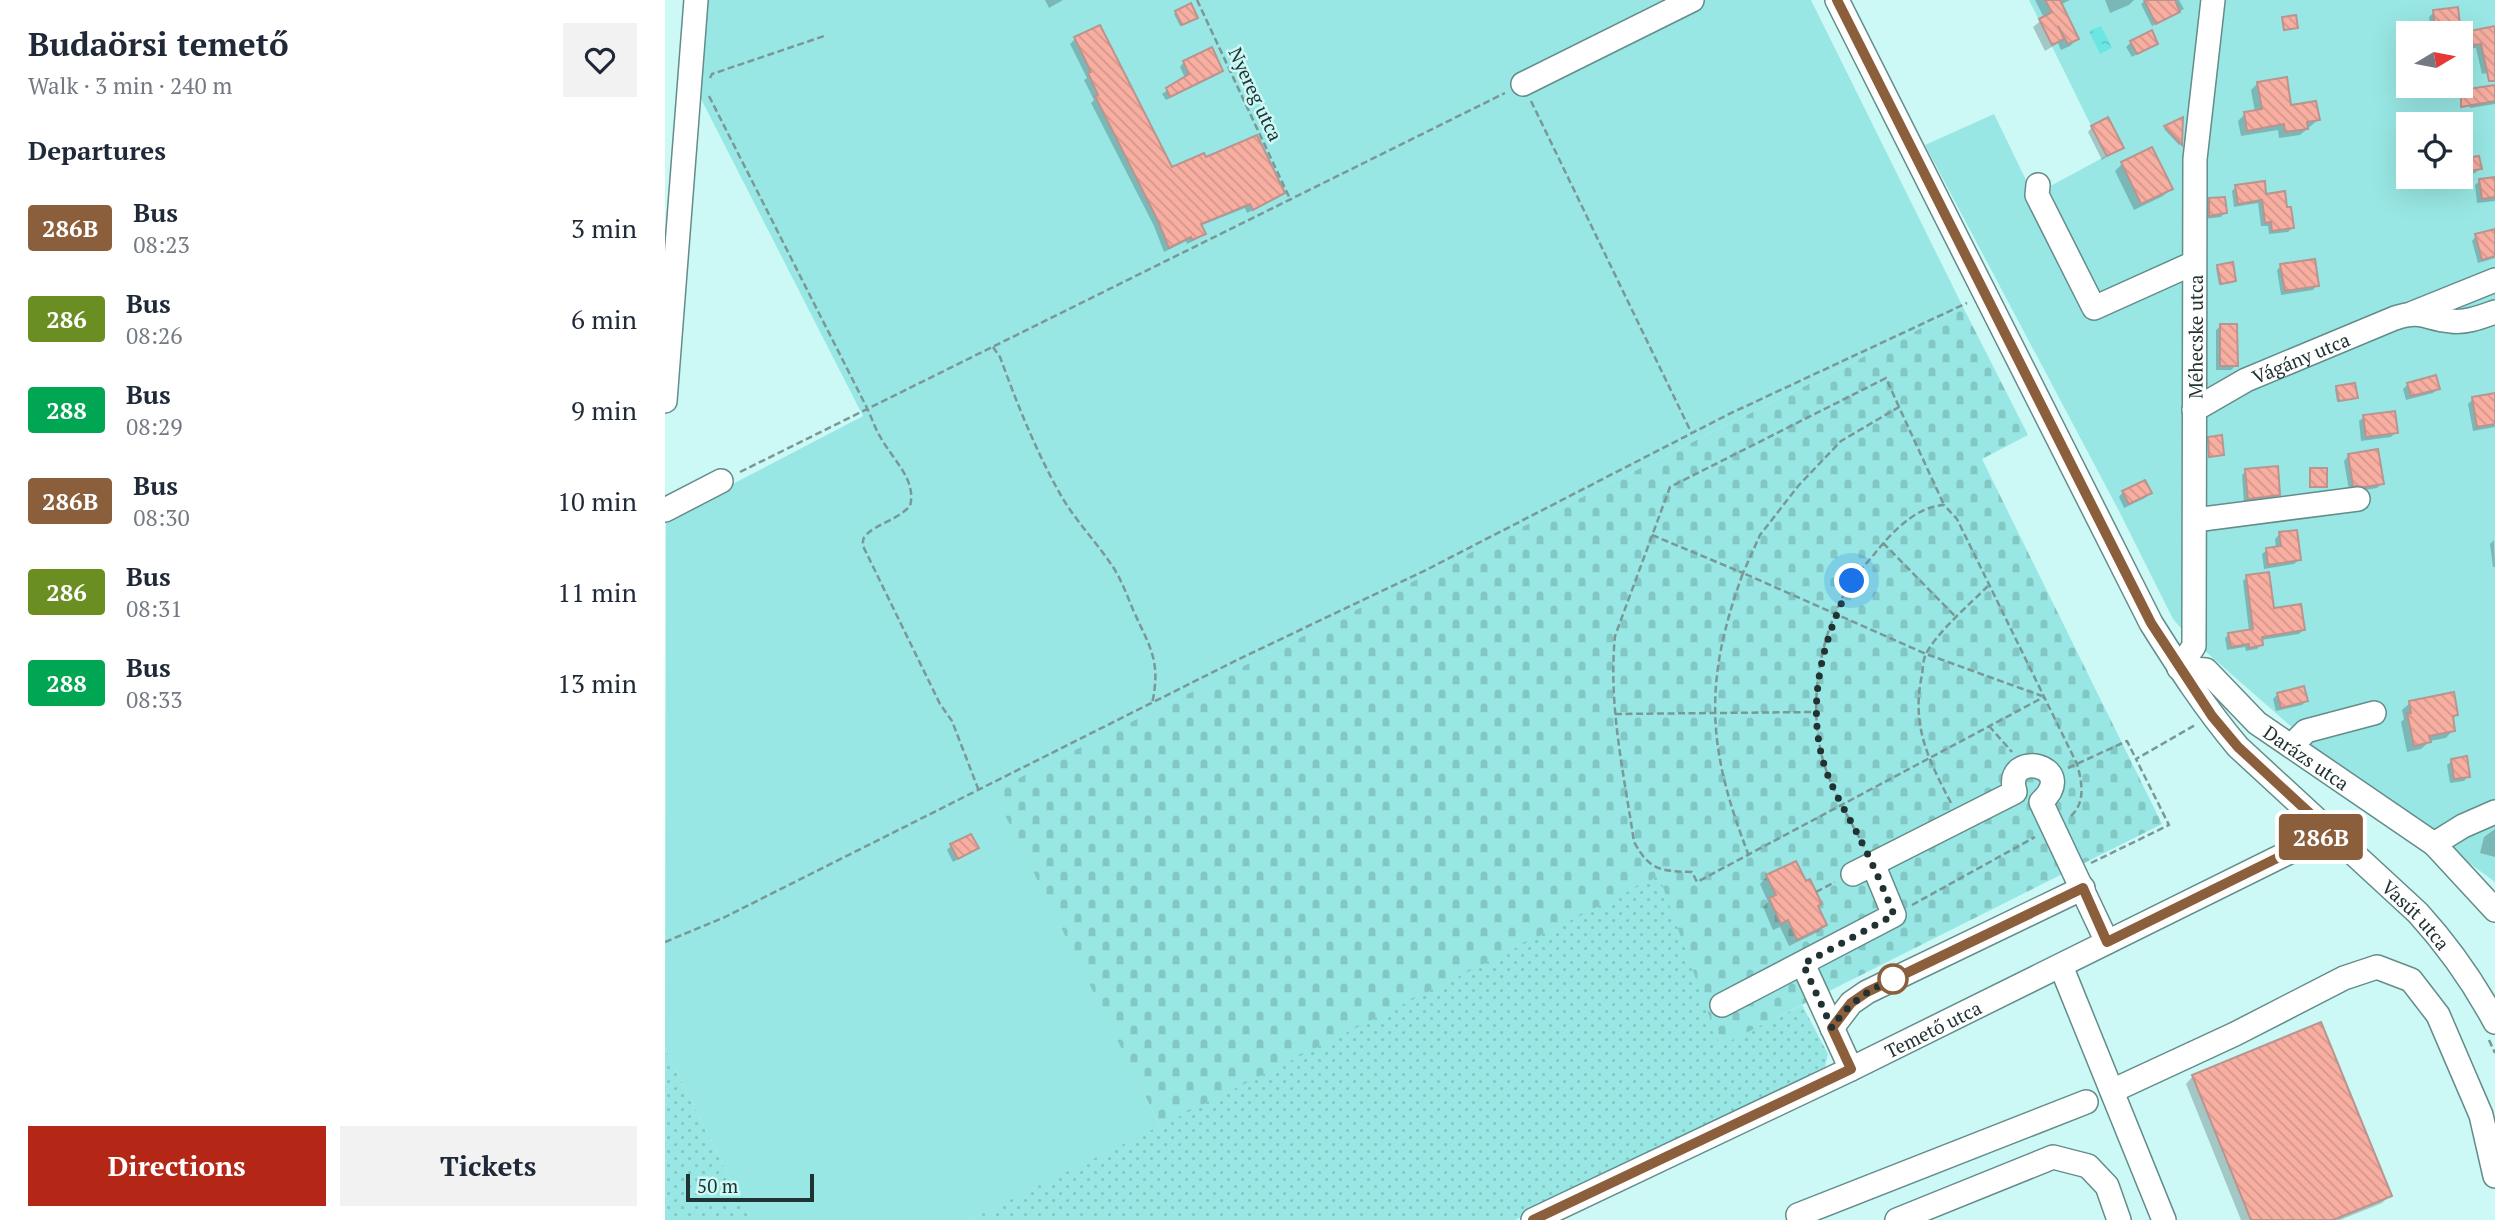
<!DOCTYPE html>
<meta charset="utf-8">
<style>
body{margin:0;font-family:"PT Serif",serif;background:#f2f2f3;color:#1f2937;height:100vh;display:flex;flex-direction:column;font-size:26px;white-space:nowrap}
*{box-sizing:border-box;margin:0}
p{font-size:23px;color:#747a83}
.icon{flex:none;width:38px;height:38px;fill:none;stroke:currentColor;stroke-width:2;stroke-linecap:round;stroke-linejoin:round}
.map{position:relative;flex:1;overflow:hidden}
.sheet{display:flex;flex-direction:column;background:#fff;width:665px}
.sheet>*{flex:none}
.badge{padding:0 14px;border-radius:5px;font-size:24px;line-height:46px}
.needle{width:46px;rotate:80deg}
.fabs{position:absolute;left:1731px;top:21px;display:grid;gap:14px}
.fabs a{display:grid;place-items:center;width:77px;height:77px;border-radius:0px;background:#fff;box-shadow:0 7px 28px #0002;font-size:35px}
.scale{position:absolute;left:21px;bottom:18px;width:128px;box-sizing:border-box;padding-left:7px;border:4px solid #213232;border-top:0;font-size:19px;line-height:24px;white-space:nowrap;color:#213232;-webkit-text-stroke:5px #ccf9f6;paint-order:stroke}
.you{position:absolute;width:35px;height:35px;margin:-18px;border:5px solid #fff;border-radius:50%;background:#1a73e8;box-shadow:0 0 0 10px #1a73e833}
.map>.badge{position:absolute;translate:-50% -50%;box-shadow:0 0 0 4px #fff}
h2{padding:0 28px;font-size:26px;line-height:63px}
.round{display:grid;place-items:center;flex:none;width:74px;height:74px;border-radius:0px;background:#f2f2f3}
.headline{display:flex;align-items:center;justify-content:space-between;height:119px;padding:0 28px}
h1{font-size:33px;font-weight:700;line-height:52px}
.action{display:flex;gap:14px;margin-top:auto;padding:14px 28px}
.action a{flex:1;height:80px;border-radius:0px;background:#b42717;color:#fff;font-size:28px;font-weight:700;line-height:80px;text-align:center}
.action a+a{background:#f2f2f3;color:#1f2937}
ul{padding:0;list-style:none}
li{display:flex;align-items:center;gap:21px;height:91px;padding:0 28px}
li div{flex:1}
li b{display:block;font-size:26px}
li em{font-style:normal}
li .badge{min-width:77px;font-weight:700;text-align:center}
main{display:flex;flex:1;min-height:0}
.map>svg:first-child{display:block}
</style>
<main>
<section class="sheet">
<div class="headline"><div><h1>Budaörsi temető</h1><p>Walk · 3 min · 240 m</p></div><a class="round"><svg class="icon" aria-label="heart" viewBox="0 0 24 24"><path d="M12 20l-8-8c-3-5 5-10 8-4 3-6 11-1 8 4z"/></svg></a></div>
<h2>Departures</h2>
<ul>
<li><span class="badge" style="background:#8b5e3c;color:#fff">286B</span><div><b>Bus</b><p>08:23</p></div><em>3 min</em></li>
<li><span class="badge" style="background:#6b8e23;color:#fff">286</span><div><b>Bus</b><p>08:26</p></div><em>6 min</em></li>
<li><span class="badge" style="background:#00a651;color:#fff">288</span><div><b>Bus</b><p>08:29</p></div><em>9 min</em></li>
<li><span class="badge" style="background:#8b5e3c;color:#fff">286B</span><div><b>Bus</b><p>08:30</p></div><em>10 min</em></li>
<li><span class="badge" style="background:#6b8e23;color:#fff">286</span><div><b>Bus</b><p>08:31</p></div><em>11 min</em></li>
<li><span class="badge" style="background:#00a651;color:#fff">288</span><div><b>Bus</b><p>08:33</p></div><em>13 min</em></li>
</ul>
<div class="action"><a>Directions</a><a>Tickets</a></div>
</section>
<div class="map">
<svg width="1830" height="1220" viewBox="0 0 1830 1220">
<defs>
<pattern id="grass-dots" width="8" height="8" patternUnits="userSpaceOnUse" patternTransform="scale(1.75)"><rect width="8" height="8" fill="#98e7e4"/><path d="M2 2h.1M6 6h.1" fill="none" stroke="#83c7c4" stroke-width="1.8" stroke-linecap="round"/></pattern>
<pattern id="cemetery-stones" width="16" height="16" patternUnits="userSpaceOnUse" patternTransform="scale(1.75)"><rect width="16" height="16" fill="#98e7e4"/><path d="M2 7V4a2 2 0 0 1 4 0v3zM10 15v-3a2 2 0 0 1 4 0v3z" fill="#83c7c4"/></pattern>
<pattern id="water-ripples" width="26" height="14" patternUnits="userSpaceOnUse" patternTransform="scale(1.75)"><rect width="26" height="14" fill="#6ae7e3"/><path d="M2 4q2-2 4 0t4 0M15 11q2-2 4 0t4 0" fill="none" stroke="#5cc7c3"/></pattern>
<pattern id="building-back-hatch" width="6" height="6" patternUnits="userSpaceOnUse" patternTransform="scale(1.75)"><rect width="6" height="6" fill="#f8aea1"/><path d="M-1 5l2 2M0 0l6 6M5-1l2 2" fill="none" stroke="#d4968b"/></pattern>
</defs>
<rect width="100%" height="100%" fill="#ccf9f6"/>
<path fill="url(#grass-dots)" d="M995,875l60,170 82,-40 26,49 -3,13 -310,153h-546z
M0,1048l86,172h-86z"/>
<path fill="url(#cemetery-stones)" d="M1298,307l65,128 -46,24 180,365 -442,222 -61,-170 -499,250 -168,-335z"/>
<path fill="#98e7e4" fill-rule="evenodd" d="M40,0h1106l152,307 -970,484 167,335 -191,94h-218l-86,-172 1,-529 197,-103 -166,-325z
M1364,0h466v882l-161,-118 -145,-127 -16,-18 -54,-108 -194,-366 69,-31 65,134 -16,-58 63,-34zM1743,33h53v53h-53zM1743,124h53v53h-53z"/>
<path fill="url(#water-ripples)" d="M1436,26l11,22 -12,6 -11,-23z"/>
<path fill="#0003" d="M380,0h18l-14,8z
M1370,0h35l-10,5 17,34 -7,7 -9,4 -3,-7 -13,8 -12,-24 11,-9z
M1440,0h29l-5,5 -19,8z
M1481,0h33l5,9 -32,17 -11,-22z
M511,12l18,7 -14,7 -6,-12z
M1769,12l24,11 -5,5 -22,3 -2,-14z
M435,27l72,142 33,-9 78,33 -5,5 -31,15 -2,-5 -45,18 4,7 -5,5 -12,6 -1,-3 -22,11 -10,-26 -63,-123 3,-3 -10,-20 3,-2 -17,-34 5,-5z
M1806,32h24v39l-13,3 -6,-26 -8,1 -2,-12z
M1466,42l25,1 -24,14 -6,-10z
M519,62l37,9 -4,4 -51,25 -4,-6 23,-16 -5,-11z
M1593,83l32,24 28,13 -18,15 -21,3 -1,-8 -37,6 -3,-15 7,-7 10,-2 -4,-22z
M1830,86v18l-25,4 -3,-13z
M1793,118l1,6h-23l2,-2z
M1516,120l-1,24 -1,1 -15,-16z
M1427,127l29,20 -19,13 -14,-28z
M1813,158l2,10 -5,5 -14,2v-14z
M1457,164l49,24 -8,8 -29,14 -19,-39z
M1830,179v22l-18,2 -2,-18 5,-4z
M1571,187l29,9 27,32 -4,4 -19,2 -1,-8h-7l-3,-23 -24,4 -2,-16z
M1545,200l15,12 -4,5 -16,2v-14z
M1811,236l19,2v20l-17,5 -6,-22z
M1553,266l16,15 -2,2 -13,2 -3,-17z
M1616,266l36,19 -4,5 -32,5 -4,-25z
M1556,326l15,39 -5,5h-15v-40z
M1743,384l30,4 -5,5 -27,7 -3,-11z
M1672,387l19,11 -19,4 -2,-13z
M1830,395v32l-22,4 -5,-27 5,-5z
M1699,417l32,15 -5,5 -30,4 -2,-20z
M1683,456l34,27 -5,5 -18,3 -10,-1 -5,-29z
M1646,470l14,16 -1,2h-15z
M1581,471l33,23 -5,5 -30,4 -2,-28z
M1458,492l27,1 -5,5 -21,10 -5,-11z
M1615,534l19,26 -5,4 -30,5 -2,-15 5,-4 9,-2 -1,-9z
M1829,540l1,27h-2l-3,-23z
M1582,577l26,33 30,20 -4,4 -38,6v5l-4,4 -11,2 -1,-4 -18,3 -2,-12 4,-4 20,-3 -6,-50z
M1613,694l28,7 -4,4 -26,6 -3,-12z
M1745,703l47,12 -6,5 2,10 -7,8 -16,3 -9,8 -14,3 -6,-30 3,-3 -2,-9z
M1787,761l16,15 -4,5 -14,2 -3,-18z
M1830,829v28l-15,-4 4,-16z
M286,846l26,2 -24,14 -6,-12z
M1102,876l38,7 15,21 -3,3 8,18 -7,7 -29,14 -9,-19 -7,3 -10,-23 5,-5 -8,-18z
M1528,1076l197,119 -8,8 -42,17h-99l-55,-136z"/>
<path fill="url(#building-back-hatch)" stroke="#ba958f" stroke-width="2" d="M1380,0h15l19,39 -11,5 -10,-18 6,13 -12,6 -13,-26 13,-7z
M1479,0h31l5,12 -24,12z
M526,3l7,15 -16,7 -7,-14z
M1793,7l2,17 -25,3 -2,-17z
M1631,15l2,13 -14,2 -2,-13z
M435,25l72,142 32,-14 2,4 51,-22 28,58 -32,17 -3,-6 -49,20 5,10 -14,6 -1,-3 -22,11 -11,-27 -63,-125 3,-1 -10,-22 3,-1 -17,-35z
M1830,26v55h-6l-8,-37 -8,1 -3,-14z
M1487,30l6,14 -21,10 -7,-13z
M547,47l11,24 -53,26 -4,-9 23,-14 -6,-13z
M1622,77l4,28 25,-4 4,19 -13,2 1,7 -23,3 -1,-8 -37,7 -3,-19 18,-3 -5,-27z
M1830,85v16l-34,6v-17z
M1443,117l16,31 -17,8 -16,-30z
M1518,117l-1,28 -18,-19z
M1487,147l21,42 -32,15 -20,-42z
M1814,156l3,13 -21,3v-13z
M1830,177v20l-13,2 -3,-20z
M1600,181l1,13 19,-3 2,16h4l3,21 -22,3 -1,-9 -6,1 -3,-23 -24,4 -3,-19z
M1560,197l2,16 -18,3v-18z
M1830,229v27l-13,4 -7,-26z
M1650,259l4,27 -34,5 -5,-27z
M1568,262l3,19 -15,3 -4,-19z
M1555,324h17l1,42h-18z
M1771,375l4,14 -29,7 -4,-13z
M1690,383l3,15 -19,3 -3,-15z
M1830,393v31l-18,3 -5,-30z
M1730,411l3,22 -32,4 -3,-22z
M1557,435l2,20 -15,2 -1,-20z
M1713,449l6,35 -19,3 -12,-1 -5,-32z
M1613,466l2,29 -32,4 -3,-30z
M1645,468h17v19h-17z
M1480,480l7,13 -23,11 -7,-13z
M1632,530l4,30 -33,5 -2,-17 15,-2 -2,-14z
M1604,572l5,36 27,-4 4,26 -43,7 1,8 -14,3v-4l-18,3 -3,-14 25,-4 -7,-54z
M1639,686l4,15 -27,7 -4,-15z
M1789,692l4,23 -5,1 2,15 -26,5 2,6 -17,4 -7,-33h4l-2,-12z
M1802,756l3,21 -16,2 -3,-20z
M306,834l8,14 -21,11 -8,-15z
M1131,861l10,20 4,-2 12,25 -4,2 9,19 -30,15 -9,-20 -7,4 -12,-26 7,-3 -10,-20z
M1656,1022l71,174 -59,24h-82l-59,-145z"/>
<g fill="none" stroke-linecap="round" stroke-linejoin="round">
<defs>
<g id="minor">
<path id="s1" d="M1172,0l314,623c27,43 54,85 87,124l180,166c30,33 56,70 77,109"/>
<path d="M858,84l169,-84"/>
<path d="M1373,185l-1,10 57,113 100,-45"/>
<path d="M1748,313l82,-33"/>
<path d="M0,401l31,-401"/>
<path id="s2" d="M1529,410l52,-30 149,-62c28,-9 30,1 56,3 15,2 30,-4 44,-9"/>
<path d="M0,510l56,-29"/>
<path d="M1530,520l163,-21"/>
<path id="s3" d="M1514,668l15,-22 1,-487 18,-159"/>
<path id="s4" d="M1514,668l27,2 51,53 177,121 61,66"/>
<path d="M1626,746l15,-15 68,-18"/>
<path d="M1769,844l29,-18 32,-14"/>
<path d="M1188,874l162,-82c-13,-44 66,-27 26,10l66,140"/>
<path d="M1138,964l48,105"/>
<path d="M1396,966l103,254"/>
<path d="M1057,1005l172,-90 -21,-51"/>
<path d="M1167,1028l19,-25 16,-11 216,-104"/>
<path d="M1447,1091l123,-57 109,-56 33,-11 34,13 27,35 43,100 14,61"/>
<path id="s5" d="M868,1220l318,-151 479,-237"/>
<path d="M1135,1220l-2,-5 288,-113"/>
<path d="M1232,1220l156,-63 35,9 19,20 12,34"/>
</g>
</defs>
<use href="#minor" stroke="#638c8a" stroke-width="26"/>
<path stroke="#799897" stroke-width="2.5" stroke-dasharray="7 3.5" stroke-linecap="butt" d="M532,0l93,199
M45,78l2,-4 112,-38
M44,96l158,312c5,10 8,21 14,30 12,22 36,42 29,68 -13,14 -35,19 -44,29 -4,4 -3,6 -3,11l77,158 12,17 27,70
M866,101l161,333
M328,347l7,10c18,49 37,97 63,142 14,23 33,43 48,65 10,14 16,32 23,48 17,37 27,50 18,92
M1234,407l-13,-29 -216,109 -55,149c-7,69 9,138 19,206 16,29 27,29 58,30l5,10 347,-185
M75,472l765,-379
M987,535l91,38 17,-38 39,-50 42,-44 58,-34 45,98
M1218,543l73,74
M950,714l200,-2
M1324,726l23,26
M1403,768l59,-27 9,18
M1286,803c-23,-44 -40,-78 -29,-128 1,-7 1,-16 4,-21 11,-22 45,-51 62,-68
M1199,847c-14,-28 -33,-57 -41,-87 -16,-57 -3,-129 29,-179 7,-10 16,-19 24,-29 16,-20 41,-46 68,-47l13,14 120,245c5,18 9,38 -6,52
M1084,856c-42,-108 -46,-173 -6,-283l183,81 116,42
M1426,863l78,-38 -33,-66 61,-35
M1151,892l19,-10
M1247,905l123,-68
M0,942l60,-25 514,-258 187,-89 303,-156 238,-111
M1824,1040l6,13"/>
<use href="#minor" stroke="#fff" stroke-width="23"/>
</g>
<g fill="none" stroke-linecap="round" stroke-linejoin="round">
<defs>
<path id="line" d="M868,1220l318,-151 -19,-41 19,-25 16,-11 216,-104 24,54 223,-110 -92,-85 -26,-31 -61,-93 -314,-623"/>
</defs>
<use href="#line" stroke="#fff" stroke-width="16"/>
<use href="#line" stroke="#8b5e3c" stroke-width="10"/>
<path stroke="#213232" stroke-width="7" stroke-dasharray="0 12.6" d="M1187,581c-28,55 -46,118 -29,180 7,25 22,49 34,72 14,27 26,54 37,82l-91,49 29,64c16,-25 35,-37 61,-49"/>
</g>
<circle fill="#fff" stroke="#8b5e3c" stroke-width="3.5" cx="1228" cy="979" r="14"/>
<g text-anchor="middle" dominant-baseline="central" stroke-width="5" stroke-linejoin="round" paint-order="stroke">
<g font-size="19" fill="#213232" stroke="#ccf9f6">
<text transform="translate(591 94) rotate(65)">Nyereg utca</text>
<text stroke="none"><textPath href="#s3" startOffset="336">Méhecske utca</textPath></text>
<text stroke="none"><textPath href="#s2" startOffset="119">Vágány utca</textPath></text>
<text stroke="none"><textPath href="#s4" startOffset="161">Darázs utca</textPath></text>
<text stroke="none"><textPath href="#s1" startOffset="1094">Vasút utca</textPath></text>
<text stroke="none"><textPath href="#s5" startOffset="443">Temető utca</textPath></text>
</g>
</g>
</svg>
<div class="fabs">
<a><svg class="needle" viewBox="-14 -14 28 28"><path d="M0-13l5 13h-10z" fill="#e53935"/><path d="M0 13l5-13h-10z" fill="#747a83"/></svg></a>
<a><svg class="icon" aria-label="locate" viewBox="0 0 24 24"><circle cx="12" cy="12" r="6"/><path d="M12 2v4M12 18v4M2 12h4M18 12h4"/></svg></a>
</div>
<div class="scale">50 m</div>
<div class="you" style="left:1187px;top:581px"></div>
<b class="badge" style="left:1656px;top:837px;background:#8b5e3c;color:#fff">286B</b>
</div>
</main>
